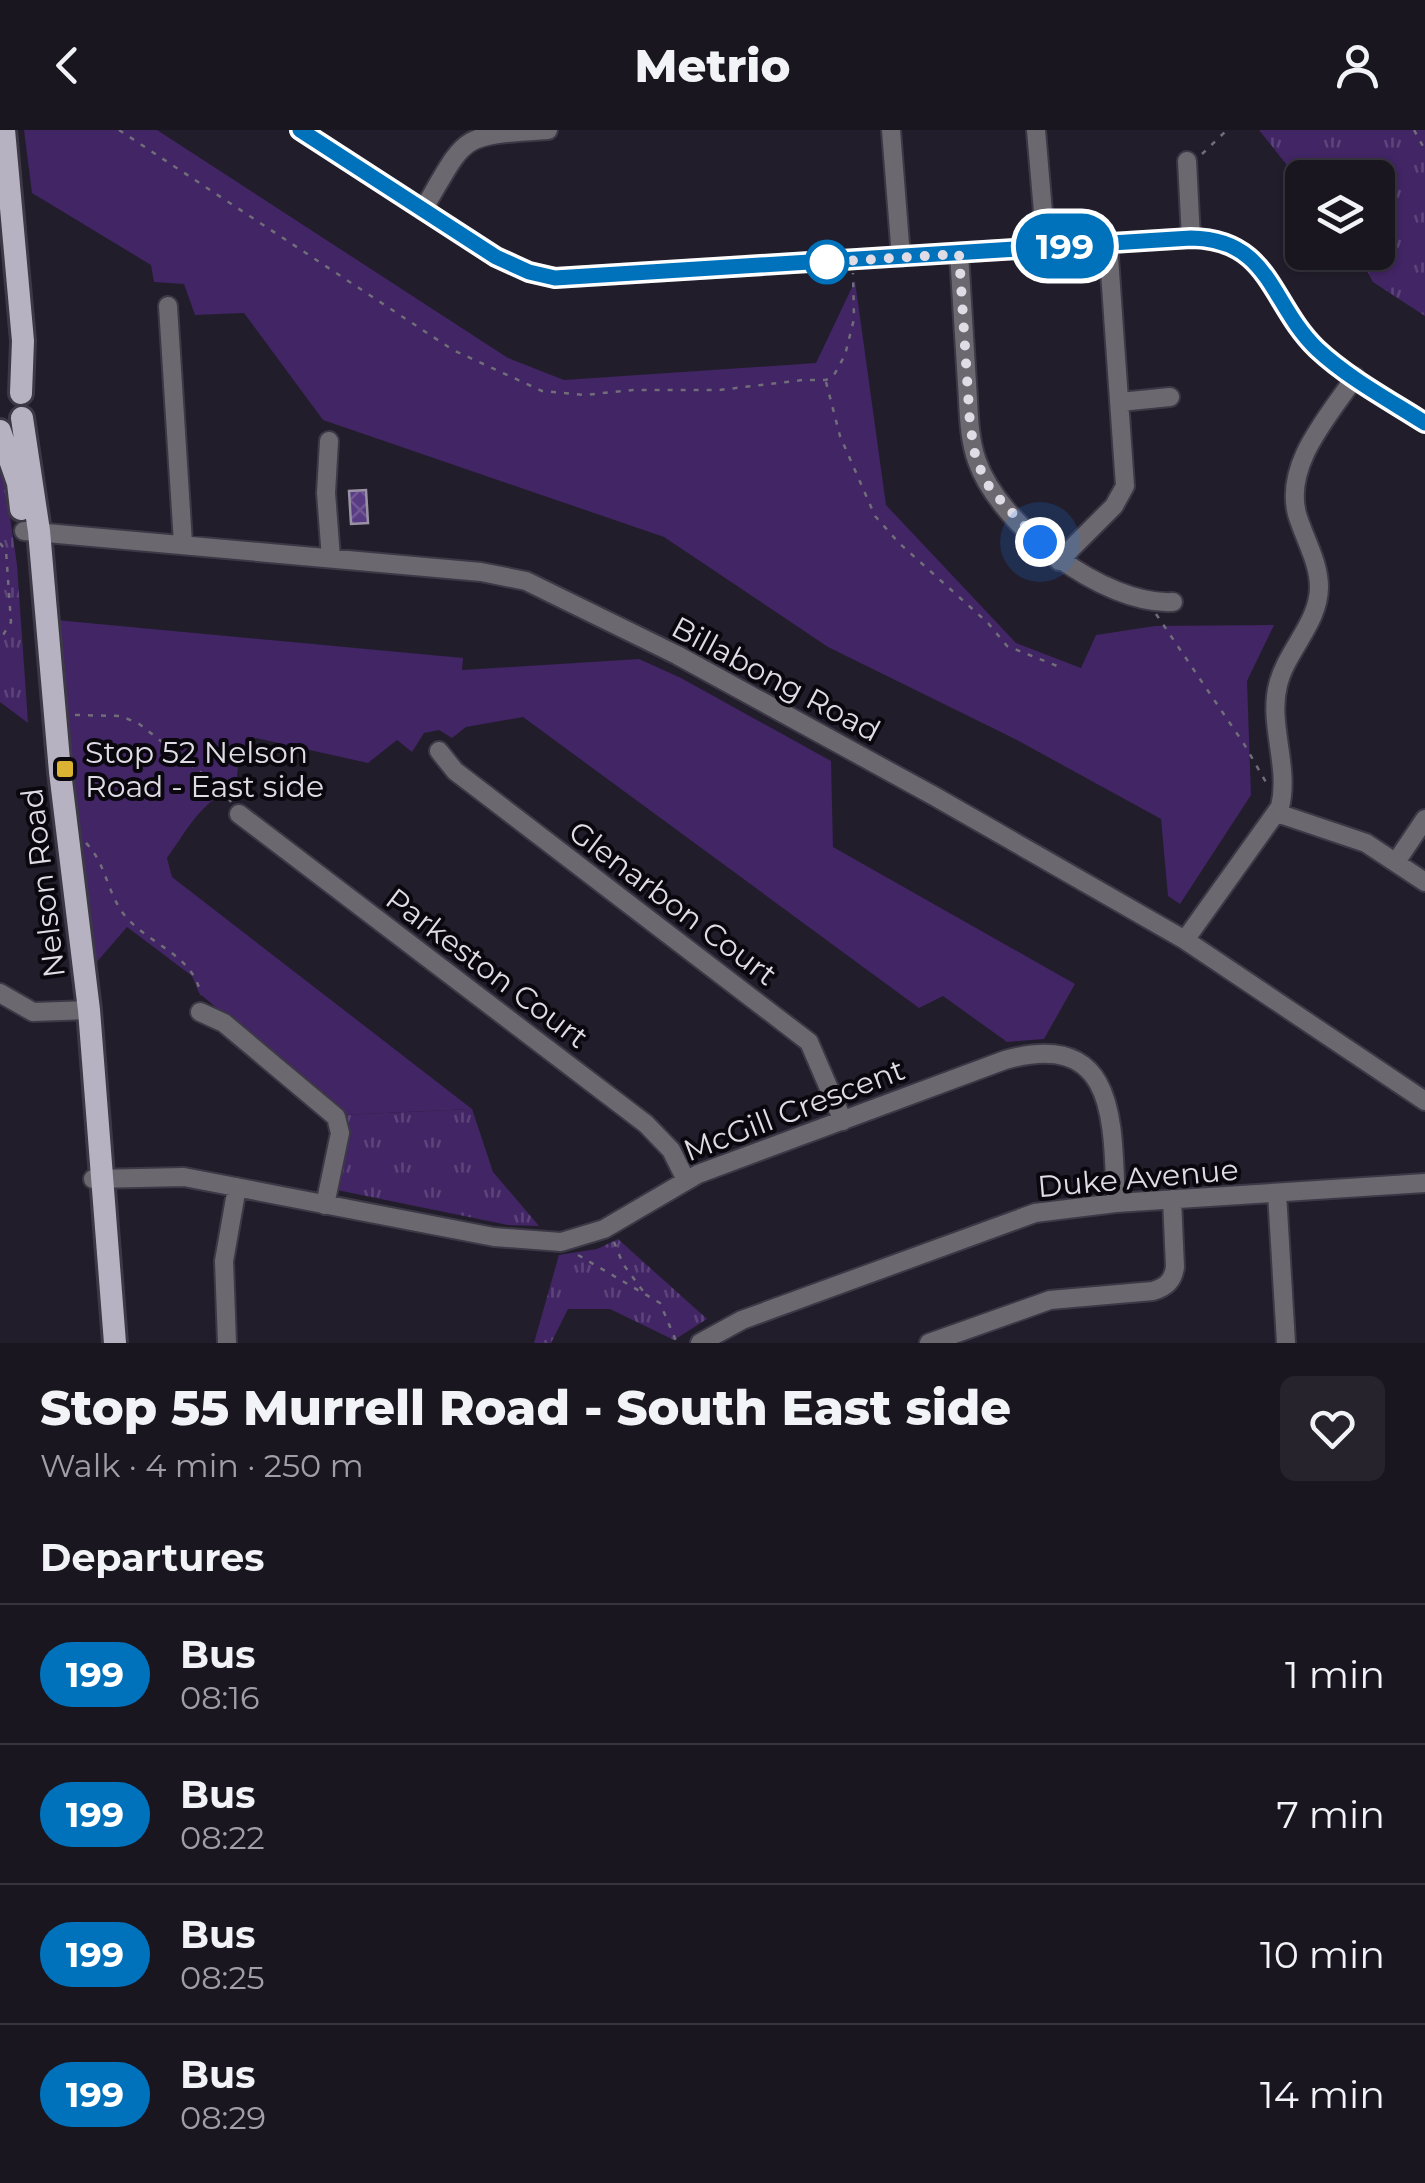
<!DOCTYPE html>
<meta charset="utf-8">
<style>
body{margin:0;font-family:Montserrat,sans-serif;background:#27232d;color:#f1f3f6;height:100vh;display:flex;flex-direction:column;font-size:38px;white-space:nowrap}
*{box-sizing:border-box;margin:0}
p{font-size:32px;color:#9f9fa5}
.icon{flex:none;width:55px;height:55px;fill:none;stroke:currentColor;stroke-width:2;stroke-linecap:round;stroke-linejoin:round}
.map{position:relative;height:1213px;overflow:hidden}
.drawer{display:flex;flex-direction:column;background:#1a1620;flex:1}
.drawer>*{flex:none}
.badge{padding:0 20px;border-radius:32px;font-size:35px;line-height:65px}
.fabs{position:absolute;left:1285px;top:30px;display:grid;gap:20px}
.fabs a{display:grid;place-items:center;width:110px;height:110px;border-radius:15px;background:#1a1620;box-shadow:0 2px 8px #0004,0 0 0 2px #38353e;font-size:50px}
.you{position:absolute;width:50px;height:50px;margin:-25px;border:8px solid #fff;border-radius:50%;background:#1a73e8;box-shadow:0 0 0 15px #1a73e833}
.map>.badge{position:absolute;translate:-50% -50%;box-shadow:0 0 0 5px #fff}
h2{padding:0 40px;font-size:38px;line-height:90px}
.round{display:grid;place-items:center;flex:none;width:105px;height:105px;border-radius:15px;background:#27232d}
.summary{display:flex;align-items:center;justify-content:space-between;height:170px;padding:0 40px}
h1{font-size:48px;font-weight:800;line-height:75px}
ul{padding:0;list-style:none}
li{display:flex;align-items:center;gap:30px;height:140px;padding:0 40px;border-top:2px solid #38353e}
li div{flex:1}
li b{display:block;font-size:38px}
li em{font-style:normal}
li .badge{min-width:110px;font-weight:700;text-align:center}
header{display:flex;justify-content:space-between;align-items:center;height:130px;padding:0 40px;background:#1a1620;font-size:45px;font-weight:800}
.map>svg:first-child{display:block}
</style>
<header><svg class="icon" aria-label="back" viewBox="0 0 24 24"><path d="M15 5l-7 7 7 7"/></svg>Metrio<svg class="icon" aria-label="person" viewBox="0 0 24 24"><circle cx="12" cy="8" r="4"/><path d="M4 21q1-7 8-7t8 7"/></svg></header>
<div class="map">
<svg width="1425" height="1213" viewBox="0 0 1425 1213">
<defs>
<pattern id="park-tufts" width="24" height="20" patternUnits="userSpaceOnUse" patternTransform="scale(2.5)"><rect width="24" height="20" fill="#412564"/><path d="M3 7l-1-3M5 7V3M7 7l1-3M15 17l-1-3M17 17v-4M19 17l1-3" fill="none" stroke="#5c447a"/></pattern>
<pattern id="building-cross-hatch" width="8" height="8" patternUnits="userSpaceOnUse" patternTransform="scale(2.5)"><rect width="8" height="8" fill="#593b83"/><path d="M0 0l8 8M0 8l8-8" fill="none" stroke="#705794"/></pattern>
</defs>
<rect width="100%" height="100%" fill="#221d2b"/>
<path fill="#412564" d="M24,0h133l351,228 56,22 252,-17 39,-82 31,224 130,138 65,25 15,-33 59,-9 119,-1 -27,56 4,114 -71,109 -12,-8 -7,-77 -146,-80 -187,-92 -164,-110 -341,-117 -79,-107 -49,2 -11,-31 -30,-2 -3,-17 -119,-72z
M56,490l407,38 -1,12 177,-11 42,19 150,83 2,86 242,137 -31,55 -37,3 -64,-46 -24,12 -396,-291 -57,10 -14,11 -13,-8 -15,3 -12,19 -15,-12 -29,23 -112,-25 -17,16 -3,35c-33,8 -50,43 -69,69l5,19 300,232 -130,6 -143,-122 -7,-17 -65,-49 -32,37z"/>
<path fill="url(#park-tufts)" d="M1259,0h166v186l-52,-34 -16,-29 21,-1v-74h-76v6z
M0,318l17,117 11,158 -28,-21z
M472,979l21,63 46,54 -31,-1 -171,-35 12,-64 -7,-11z
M618,1109l89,80 -33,21 -64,-31h-42l-17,34h-17l25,-88 38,-6z"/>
<path fill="url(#building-cross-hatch)" stroke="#9892a4" stroke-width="2.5" d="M366,360l2,33 -17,1 -2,-33z"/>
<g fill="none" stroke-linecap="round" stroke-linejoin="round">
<defs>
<path id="minor" d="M300,0l196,127 33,15 26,6 636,-40c79,1 80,66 126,111 31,30 72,51 108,74
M891,0l10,127
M1036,0l10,117
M1187,31l4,77
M423,80c45,-77 35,-74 125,-80
M959,123c3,44 5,88 8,131 2,25 1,52 10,77 22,64 127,145 196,141
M168,176l15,237
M1120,272l50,-5
M329,311l-3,52 5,65
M24,401l457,41 45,9 151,74 257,141 251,144 240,161
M1059,431l55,-55 11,-20 -17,-243
M439,621l16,20 354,271 34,79
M1277,683l89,30 59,39
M239,684l407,310 25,26 15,30
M1396,732l29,-43
M1185,810l95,-133c10,-40 -12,-83 -2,-122 8,-34 41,-62 41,-98 0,-25 -15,-49 -22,-73 -13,-50 32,-98 58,-137
M0,863l33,19 56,-2
M200,882l24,11 112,94 4,16 -15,72
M93,1049l91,-2 310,60 67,5 43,-13 94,-55 307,-114c114,-32 107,65 111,143
M1277,1063l9,150
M227,1213l-3,-82 13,-74
M700,1213l42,-23 293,-107 81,-10 309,-20
M929,1213l121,-43 103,-9c13,-4 20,-10 22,-24l-3,-68"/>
<path id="major" d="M4,0l19,211 -2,52
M22,288l17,113 21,241 29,238 26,333
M0,301l18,52 3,26"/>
</defs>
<use href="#minor" stroke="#3c3845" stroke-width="22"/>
<use href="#major" stroke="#3c3845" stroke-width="28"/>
<path stroke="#716d79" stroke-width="2.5" stroke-dasharray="5 8" stroke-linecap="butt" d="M119,0l334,220 89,41 42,4 49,-5h86l84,-10h23l8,-5 11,-20 9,-36 -1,-46
M1414,0l11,20
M1202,24l25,-24
M826,252l14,54 35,80 24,27 89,80 19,23 55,22
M0,413l6,8 5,71 -11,18
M1156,484l88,130 23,40
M75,585l45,1 18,7 84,66 9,13
M86,713c21,21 21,53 41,75 25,28 66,37 74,77
M614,1112l9,22 20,27
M578,1125l82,48 16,38 -2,2"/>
<use href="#minor" stroke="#6b6870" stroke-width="18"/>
<use href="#major" stroke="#b7b2c1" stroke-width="22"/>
</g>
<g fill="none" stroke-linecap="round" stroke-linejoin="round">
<defs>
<path id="line" d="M300,0l196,127 33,15 26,6 636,-40c80,1 79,66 126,111 31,29 72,51 108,74"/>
</defs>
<use href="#line" stroke="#fff" stroke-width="22"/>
<use href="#line" stroke="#0072bc" stroke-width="15"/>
<path stroke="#dfdce5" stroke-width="10" stroke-dasharray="0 18" d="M827,132l-14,1 146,-9 11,170 6,36 12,25 14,17 38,40"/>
</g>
<circle fill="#fff" stroke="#0072bc" stroke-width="5" cx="827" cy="132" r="20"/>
<rect fill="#dab333" stroke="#0a080e" stroke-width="4" x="55" y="629" width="20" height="20" rx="5"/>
<g text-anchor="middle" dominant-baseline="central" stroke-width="8" stroke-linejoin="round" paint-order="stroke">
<g font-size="30" fill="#dfdce5" stroke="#0a080e">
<text transform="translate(776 549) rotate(28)">Billabong Road</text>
<text transform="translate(43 753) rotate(-97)">Nelson Road</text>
<text transform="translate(673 773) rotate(37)">Glenarbon Court</text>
<text transform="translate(487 838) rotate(37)">Parkeston Court</text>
<text transform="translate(794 980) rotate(-21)">McGill Crescent</text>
<text transform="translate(1138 1048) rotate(-5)">Duke Avenue</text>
</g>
<g font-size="30" fill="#dfdce5" stroke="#0a080e" text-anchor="start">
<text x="85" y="622">Stop 52 Nelson<tspan x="85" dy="34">Road - East side</tspan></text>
</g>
</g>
</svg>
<div class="fabs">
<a><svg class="icon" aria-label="layers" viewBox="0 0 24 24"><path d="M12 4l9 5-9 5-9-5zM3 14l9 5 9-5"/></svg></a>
</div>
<div class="you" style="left:1040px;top:412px"></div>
<b class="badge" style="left:1065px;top:116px;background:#0072bc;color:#fff">199</b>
</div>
<section class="drawer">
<div class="summary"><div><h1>Stop 55 Murrell Road - South East side</h1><p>Walk · 4 min · 250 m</p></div><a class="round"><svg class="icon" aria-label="heart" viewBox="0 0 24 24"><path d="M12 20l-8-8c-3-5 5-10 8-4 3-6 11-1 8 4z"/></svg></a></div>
<h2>Departures</h2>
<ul>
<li><span class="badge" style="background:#0072bc;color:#fff">199</span><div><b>Bus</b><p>08:16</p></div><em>1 min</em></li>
<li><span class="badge" style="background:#0072bc;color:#fff">199</span><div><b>Bus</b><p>08:22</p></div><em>7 min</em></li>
<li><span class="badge" style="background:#0072bc;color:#fff">199</span><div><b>Bus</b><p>08:25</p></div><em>10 min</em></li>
<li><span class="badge" style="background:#0072bc;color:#fff">199</span><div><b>Bus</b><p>08:29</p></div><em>14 min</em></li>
</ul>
</section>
